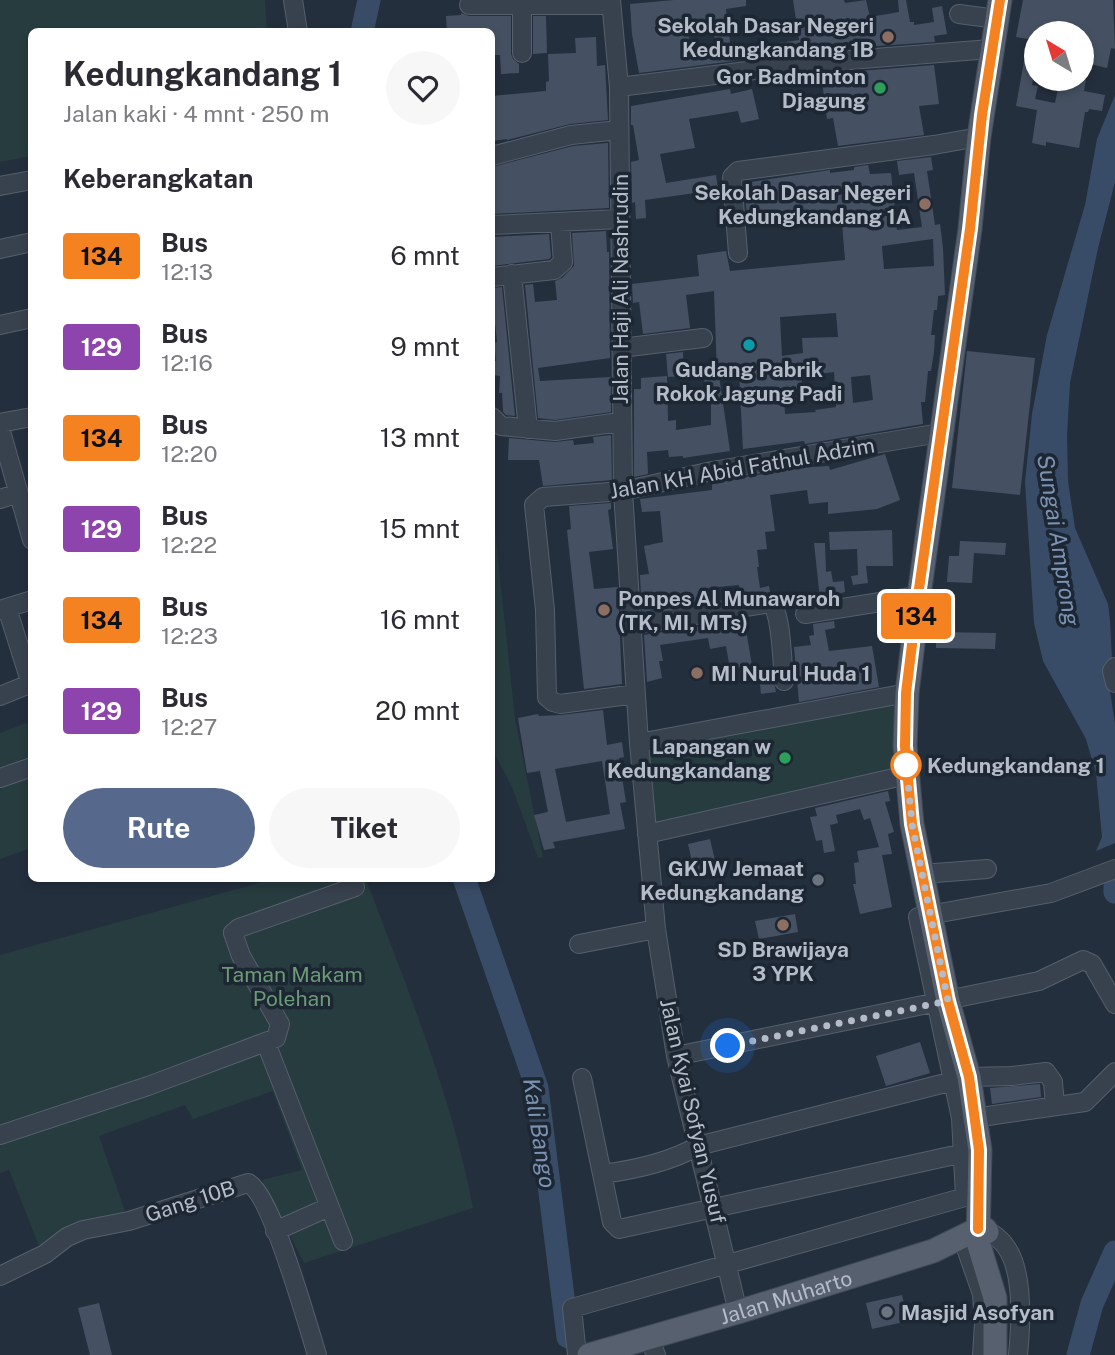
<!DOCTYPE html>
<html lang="id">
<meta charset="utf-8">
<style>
body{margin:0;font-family:"Public Sans",sans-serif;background:#f7f7f7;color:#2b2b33;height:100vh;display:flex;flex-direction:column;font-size:26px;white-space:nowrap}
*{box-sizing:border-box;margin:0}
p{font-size:23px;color:#7c7c81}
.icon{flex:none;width:38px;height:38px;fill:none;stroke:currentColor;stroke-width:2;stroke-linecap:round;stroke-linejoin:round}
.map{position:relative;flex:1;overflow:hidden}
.details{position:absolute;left:28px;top:28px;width:467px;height:854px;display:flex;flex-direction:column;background:#fff;border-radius:10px;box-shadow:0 4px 10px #0003}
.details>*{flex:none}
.badge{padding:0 14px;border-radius:5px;font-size:24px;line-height:46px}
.needle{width:46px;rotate:322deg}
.fabs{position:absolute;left:1024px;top:21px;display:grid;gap:14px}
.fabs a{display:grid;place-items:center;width:70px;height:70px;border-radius:50%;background:#fff;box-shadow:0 4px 10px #0003;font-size:35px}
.you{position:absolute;width:35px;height:35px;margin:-18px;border:5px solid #fff;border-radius:50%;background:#1a73e8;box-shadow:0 0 0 10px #1a73e833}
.map>.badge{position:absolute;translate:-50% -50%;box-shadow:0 0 0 4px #fff}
h2{padding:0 35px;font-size:26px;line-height:63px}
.round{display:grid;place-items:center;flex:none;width:74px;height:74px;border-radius:37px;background:#f7f7f7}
.overview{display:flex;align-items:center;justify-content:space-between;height:119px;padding:0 35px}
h1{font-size:33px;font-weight:700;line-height:52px}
.action{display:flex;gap:14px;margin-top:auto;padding:14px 35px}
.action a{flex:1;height:80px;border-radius:42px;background:#56698c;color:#fff;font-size:28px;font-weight:700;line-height:80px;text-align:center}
.action a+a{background:#f7f7f7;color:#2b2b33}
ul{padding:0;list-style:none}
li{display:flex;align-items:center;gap:21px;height:91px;padding:0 35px}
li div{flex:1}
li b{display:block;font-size:26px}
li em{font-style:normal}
li .badge{min-width:77px;font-weight:700;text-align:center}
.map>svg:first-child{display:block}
</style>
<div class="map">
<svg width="1115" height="1355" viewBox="0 0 1115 1355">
<rect width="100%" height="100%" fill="#242f3e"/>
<path fill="#263c3f" d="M0,0h265l2,31 -235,1 -1,124 -31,6z
M495,530l20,189 28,138 -5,1 -26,-71 -20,-38v-218z
M897,701l-1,71 -243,54 -6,-78z
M31,721v127l-31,11v-126z
M273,879h93c40,107 86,216 107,329l-169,55 -42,-83 40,-10 -29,-79 -80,28 -8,-14 -86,31 28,81 -86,34 -32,-81 -9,3v-218z"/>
<path fill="#394c67" d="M1115,95v87l-17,66 -28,135 -3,53 1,45 7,47 33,76 2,16 2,40 -4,18 7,46v119l-19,8 6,-14 -6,-64 -10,-34 -43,-78 -9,-38 -9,-141 7,-68 15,-79 38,-130 12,-66z"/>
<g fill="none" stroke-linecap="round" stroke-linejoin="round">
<path stroke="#394c67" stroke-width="23" d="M362,32l7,-32
M464,878l73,210 31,249
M1115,888v4
M1078,1355l14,-51 23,-52"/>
</g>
<path fill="#455162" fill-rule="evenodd" d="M674,0h72v6l-20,3 5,41 68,-10 -6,-40h51l1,3 21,-3 4,17 29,-5 -1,-12h8l4,22h4v3l20,-3 -2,-14 10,-2 5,28 -13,2 1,6 -86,6 -1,-6 -31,4 1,2 -21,5 -158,20 -7,-39 -2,-30zM712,22l5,30 -25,3 -5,-28z
M1023,0h90l2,49 -4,-1 -4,20 -25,-6 3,-20 -3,-1v-8h-46v28l-4,24 6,1 -3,13 20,4 3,-15 7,1 2,-10h19l-2,12 21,4 -3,16 -13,-2 -1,3h-3l-6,36 -33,-6v4l-14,-3 5,-33 -21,-4 12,-67 -12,-2z
M461,13l8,3h42v38l2,5 6,5v9l-18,1 -1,-19h-8v-23h-45l-1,-16 15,-1z
M533,16h13l1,37 -14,1z
M596,37l1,29 8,-1 3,55 -38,4 -63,16v-1l-15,2v-45l54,-5v-9l3,-1 -1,-27 28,-1 -1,-15z
M934,65l5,39 -20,2 5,29 -86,11 -5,-28 -6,1 -6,-45z
M730,89l1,5 21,-5 7,30 -18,4 -3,-12 -49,8 6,29 -35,6 6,29 50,-8 3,21 -16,3 -1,-7 -57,8 1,18 -10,1 -1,-17 -3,1 -1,-41 8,-2 -6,-35h-2v-19z
M608,143l1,65 -117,6v-17l2,-1 -2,-29 81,-21z
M931,157l2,13 -6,1 8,54 5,-1 3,24 2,47 -7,1 -1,14h-3l-3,25h4l-1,17 -3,19h-3l-3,31h-4l2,22 -118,20 -1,-3 -61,8 -4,-76 -22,1 -3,-83 -28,4 4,33 -47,6 -4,-32 -6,1 -1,-19 67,-8 -2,-21 29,-4 4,20 115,-11 -4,-50 -93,16 -4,-43 86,-13v3l24,-3v-3l14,-2 2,9 21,-1 6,57 25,-3 -8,-54 -15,2 -2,-14zM933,239l1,27 -50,3 -2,-23zM836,313l2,24 -36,1 1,15 -21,3 -2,-39zM834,372l2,35 -21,3 1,2 -31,2 -1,-23 19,-2 -2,-13zM870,375l3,25 -20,3 -2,-26z
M606,231l1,21h2l1,106 -72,10 2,13 71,-4v35l-56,8 -17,-2 -13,-133 8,-1 2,18 22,-2 -2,-19 7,-3 12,-12 -2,-33z
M549,234l2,23 -2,2 -57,7v-29z
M502,287l13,129 -9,-1 -3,-3 -1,-19h-3l1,-17 -8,-1v-14h4l-2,-18 3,-1 -5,-47 1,-7z
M967,351l68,7 -15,137 -68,-7z
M683,352l1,24 -16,1 -2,-23z
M667,376l1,45 8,-1v10l35,-5v-27h-4l-3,-20 15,-2 11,75 -47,7v-2l-14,1 -1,-7 -21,2 1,22 -14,3v-88h7v-11z
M611,435l1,45 -69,6 -4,-26h-31l1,-22 45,4 19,-2 1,5 20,-2 -1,-6z
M885,454l15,46 -23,9 -49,5v-12l-19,2 -2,-14 -37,5 5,36 -10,1 2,17 -10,1 2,17h-2l3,21 9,-2 1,6 -29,4 -2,-11 -32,3 1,13 -66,11 -2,-37 9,-1 -5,-28 19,-4 -3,-31 -18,1 -2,-13 72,-9v-7l85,-15 32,-2 1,4z
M611,503v6l-3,1 5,39 -24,3 5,37 24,-2 4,97 -38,5 -17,-159 4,-1 -2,-23z
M892,530l1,36h-27l2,17 -15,2 -2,-9 7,-1 -1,-26 -27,1 -1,-18z
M960,541l46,2 -1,12 -31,-2 -2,30 -25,-1 2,-26h10z
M814,543h11l1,29 5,-1 2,11 11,-1 1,11 -25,7z
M744,619l8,46 -22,4 -4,-23 -16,3 -2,-11 -48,7 3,16h-4l3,17 -15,4 -3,-47z
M834,621l1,7 -10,2 4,21 43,-5 7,41 -80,15 -5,-55 17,-2 -2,-9 5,-1 -1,-11z
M936,632l60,1 -1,16 -59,-1z
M772,673l4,19 -15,2 -2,-20z
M603,710l4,35 15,-3 2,15 -5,1 7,44 -6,1 5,26 -72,13 2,6 -11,2 -10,-35 14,-3 -8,-41 -13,2 -9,-55 20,-4 1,2 22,-1zM602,761l8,53 -44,8 -11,-53z
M888,791l2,10 -5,1 9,30 -6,2 4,20 -10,1 10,52 -32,7 -7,-30h3l-2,-21 5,-1 -2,-11 22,-4 -9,-29 -6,2 -4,-11 -24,6 2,8 -8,2 5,26 -11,2 -2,-13 -6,1 -6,-24 7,-1 -2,-8z
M710,839l7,30 -22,5 -7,-30z
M795,914l3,18 -39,7 -4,-18z
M920,1042l10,31 -44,13 -10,-30z
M1040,1084l1,13 -49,7 -2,-16z
M902,1295l6,26 -36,8 -6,-26z
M99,1303l13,52h-22l-12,-47z"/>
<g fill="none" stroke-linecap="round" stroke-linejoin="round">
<defs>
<path id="minor" d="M293,0l5,32
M611,0l8,87 4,404 16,252 17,186 20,127 62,256
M469,5h142
M959,14l38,5
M522,53v-48
M619,87l192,-24 180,-14
M492,156l79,-21 48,-5
M0,186l32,-6
M492,225l128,-6
M0,249l32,-7
M738,253l-6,-76 6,-6 196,-26 45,-8
M512,274l16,155
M492,277l62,-7 9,-8 -3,-39
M0,325l32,-7
M621,348l82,-10
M492,417l9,9 54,5 65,-9
M0,423l32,-6
M0,428l32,112
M0,499l18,-6
M7,608l24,76
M0,610l32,-10
M805,614l113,-18
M631,625l140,-22c11,12 11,60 13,78
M1115,667l-3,4 3,12
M636,694l-76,10 -7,-2 -6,-5 -2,-87 -11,-105 9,-8 80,-6 89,-20 228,-38
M0,696l32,-13
M639,743l268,-50
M0,778l32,-11
M647,834l260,-59
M922,874l65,-5
M579,944l77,-15
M266,1043l77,198
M676,1056l363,-75 44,-21 9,4 23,40
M582,1078l30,144 7,7 354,-78
M974,1118l111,-16 30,-30
M0,1135l148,-49 128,-48 4,-14 -39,-68 -8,-23 6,-5 116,-41
M602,1174c31,-4 68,-12 96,-28l271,-69 43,-1 34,-4 7,10 2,23
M985,1229c8,5 16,10 21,18 18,25 15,78 12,108
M275,1231l54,-24
M962,1237l20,57 2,30 -2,31
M0,1276l45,-22 22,-17 16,-7 46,-9 119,-38c23,10 60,143 69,172
M649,1337l7,18
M577,1355l-5,-47 393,-111 -4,-79 -43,-201 133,-24 64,-24"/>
<g id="major">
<path id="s1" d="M589,1355l149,-43 195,-61 45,-22h7l2,3"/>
<path d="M995,1355v-57l-17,-56 2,-92 -11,-73 -21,-76 -36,-177 -7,-78 2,-53 10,-83 53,-381 9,-92 21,-137"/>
</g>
</defs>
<use href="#minor" stroke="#565f6c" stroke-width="20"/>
<use href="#major" stroke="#414a57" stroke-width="25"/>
<use href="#minor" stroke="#38414e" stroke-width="18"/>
<use href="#major" stroke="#56606e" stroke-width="23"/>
</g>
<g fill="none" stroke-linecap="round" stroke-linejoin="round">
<defs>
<path id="line" d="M978,1229l1,-79 -10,-73 -21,-76 -36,-177 -7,-78 1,-53 12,-97 52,-367 12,-114 18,-115"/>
</defs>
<use href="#line" stroke="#fff" stroke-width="16"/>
<use href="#line" stroke="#f58220" stroke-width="10"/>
<path stroke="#b4bcc9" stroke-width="7" stroke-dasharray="0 12.6" d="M728,1046l220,-45 -36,-177 -6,-64v5"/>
</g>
<g fill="#8d6e63" stroke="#1d2633" stroke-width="2.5">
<circle cx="888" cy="37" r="7"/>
<circle cx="925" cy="204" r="7"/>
<circle cx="604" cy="610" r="7"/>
<circle cx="697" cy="673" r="7"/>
<circle cx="783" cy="925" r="7"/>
</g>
<g fill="#2e9e5b" stroke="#1d2633" stroke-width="2.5">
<circle cx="880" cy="88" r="7"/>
<circle cx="785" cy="758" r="7"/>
</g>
<circle fill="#0f9aa8" stroke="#1d2633" stroke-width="2.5" cx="749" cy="345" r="7"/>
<circle fill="#fff" stroke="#f58220" stroke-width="3.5" cx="906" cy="765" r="14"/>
<g fill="#6b7280" stroke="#1d2633" stroke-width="2.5">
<circle cx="818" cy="880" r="7"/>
<circle cx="887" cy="1312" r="7"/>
</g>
<g text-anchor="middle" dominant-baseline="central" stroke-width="7" stroke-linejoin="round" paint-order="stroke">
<g font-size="21" font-weight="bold" fill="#b4bcc9" stroke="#1d2633" text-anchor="end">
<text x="874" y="25">Sekolah Dasar Negeri<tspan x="874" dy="24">Kedungkandang 1B</tspan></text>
<text x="866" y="76">Gor Badminton<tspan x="866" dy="24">Djagung</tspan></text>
<text x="911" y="192">Sekolah Dasar Negeri<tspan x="911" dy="24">Kedungkandang 1A</tspan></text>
<text x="749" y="369" text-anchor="middle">Gudang Pabrik<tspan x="749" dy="24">Rokok Jagung Padi</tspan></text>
<text x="618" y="598" text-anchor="start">Ponpes Al Munawaroh<tspan x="618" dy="24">(TK, MI, MTs)</tspan></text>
<text x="711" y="673" text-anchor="start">MI Nurul Huda 1</text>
<text x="771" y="746">Lapangan w<tspan x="771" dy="24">Kedungkandang</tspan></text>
<text x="804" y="868">GKJW Jemaat<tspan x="804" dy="24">Kedungkandang</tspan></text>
<text x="783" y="949" text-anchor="middle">SD Brawijaya<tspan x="783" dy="24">3 YPK</tspan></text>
<text x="901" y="1312" text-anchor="start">Masjid Asofyan</text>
</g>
<g font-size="21" fill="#b4bcc9" stroke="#1d2633">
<text transform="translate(620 289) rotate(-90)">Jalan Haji Ali Nashrudin</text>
<text transform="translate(742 468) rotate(-10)">Jalan KH Abid Fathul Adzim</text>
<text transform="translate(693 1111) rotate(77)">Jalan Kyai Sofyan Yusuf</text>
<text transform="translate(190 1201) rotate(-18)">Gang 10B</text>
<text stroke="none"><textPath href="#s1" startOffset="205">Jalan Muharto</textPath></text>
</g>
<g font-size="21" font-weight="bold" fill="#b4bcc9" stroke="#1d2633" text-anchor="start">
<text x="927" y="765">Kedungkandang 1</text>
</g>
<g font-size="21" fill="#6b9a76" stroke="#1d2633">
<text x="292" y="974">Taman Makam<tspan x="292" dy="24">Polehan</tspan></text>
</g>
<g font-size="23" font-style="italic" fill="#7c92b1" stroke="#1d2633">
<text transform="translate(1059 540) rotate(81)">Sungai Amprong</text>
<text transform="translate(540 1133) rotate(81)">Kali Bango</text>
</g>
</g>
</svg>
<div class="fabs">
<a><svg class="needle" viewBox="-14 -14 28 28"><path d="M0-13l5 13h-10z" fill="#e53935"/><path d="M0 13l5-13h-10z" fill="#7c7c81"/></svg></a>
</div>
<div class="you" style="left:728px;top:1046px"></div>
<b class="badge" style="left:916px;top:616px;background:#f58220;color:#111">134</b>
<section class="details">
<div class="overview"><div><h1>Kedungkandang 1</h1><p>Jalan kaki · 4 mnt · 250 m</p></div><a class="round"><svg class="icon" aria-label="heart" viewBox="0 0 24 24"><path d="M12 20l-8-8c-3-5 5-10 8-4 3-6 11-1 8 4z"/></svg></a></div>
<h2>Keberangkatan</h2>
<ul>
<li><span class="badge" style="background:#f58220;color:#111">134</span><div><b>Bus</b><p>12:13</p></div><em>6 mnt</em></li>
<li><span class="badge" style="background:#8e44ad;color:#fff">129</span><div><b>Bus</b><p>12:16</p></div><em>9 mnt</em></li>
<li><span class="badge" style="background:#f58220;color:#111">134</span><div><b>Bus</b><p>12:20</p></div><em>13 mnt</em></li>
<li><span class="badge" style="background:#8e44ad;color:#fff">129</span><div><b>Bus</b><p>12:22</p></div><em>15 mnt</em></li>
<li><span class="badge" style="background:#f58220;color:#111">134</span><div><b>Bus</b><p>12:23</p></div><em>16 mnt</em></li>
<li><span class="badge" style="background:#8e44ad;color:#fff">129</span><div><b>Bus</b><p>12:27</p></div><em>20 mnt</em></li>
</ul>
<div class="action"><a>Rute</a><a>Tiket</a></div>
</section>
</div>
